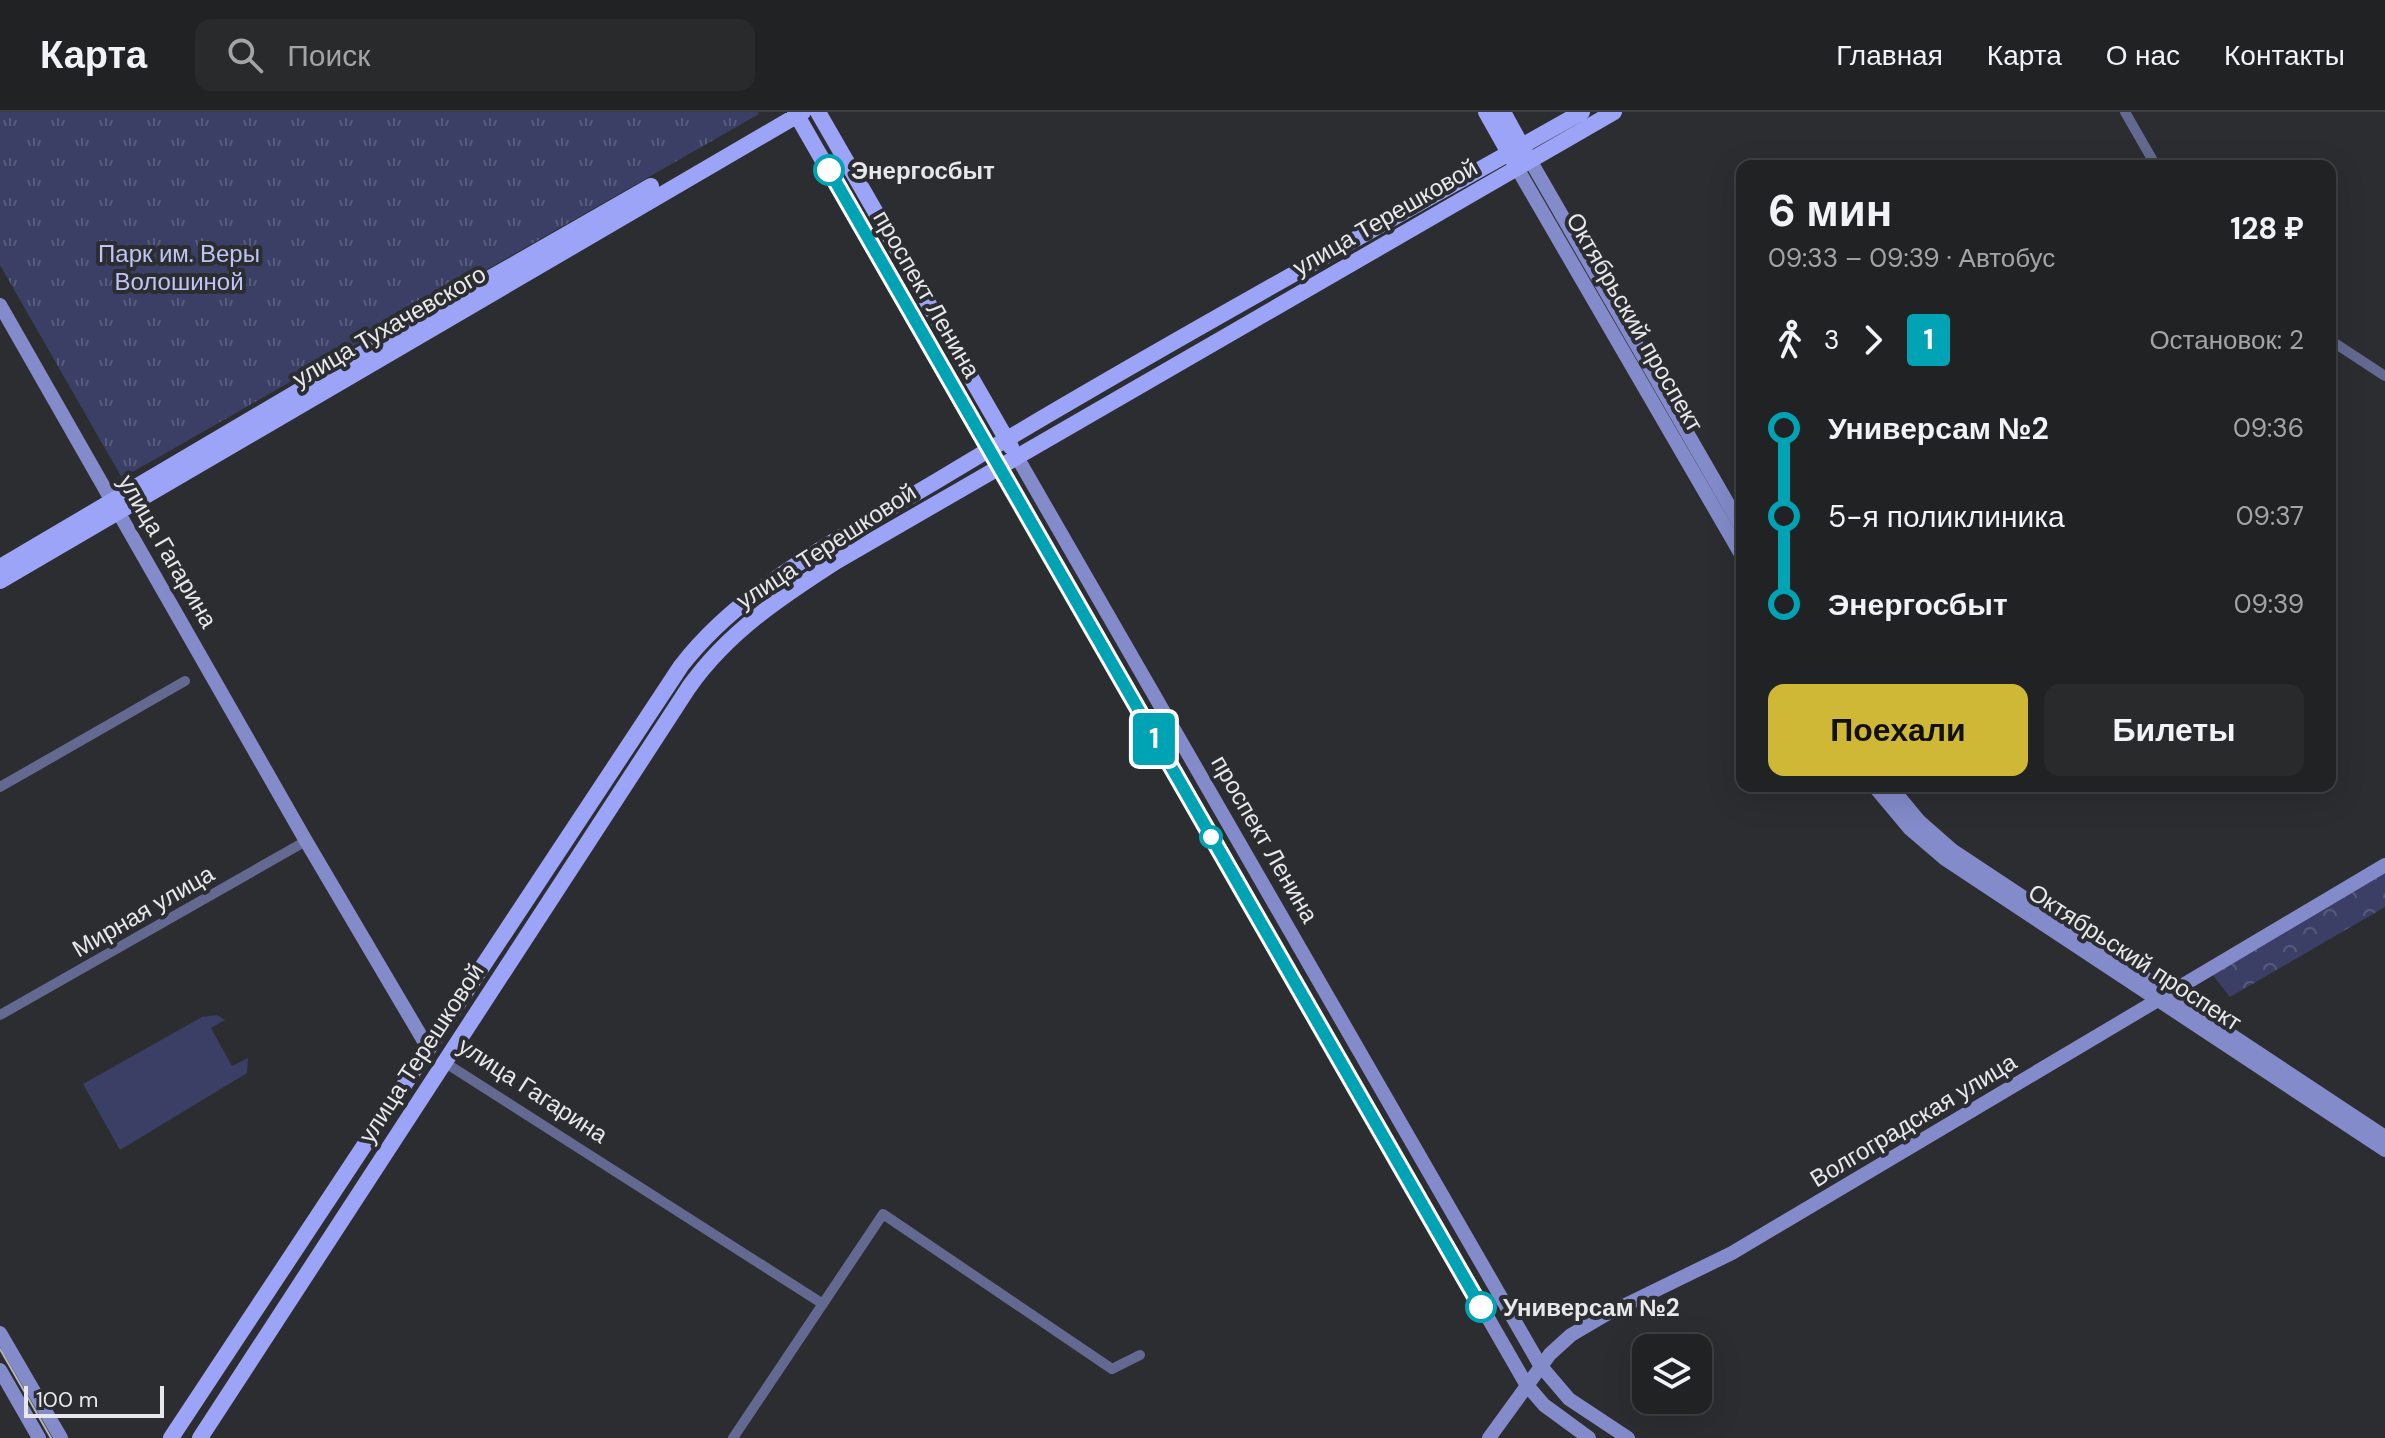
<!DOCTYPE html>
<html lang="ru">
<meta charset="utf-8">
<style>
body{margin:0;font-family:"DM Sans",sans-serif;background:#292a2c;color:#f1f3f6;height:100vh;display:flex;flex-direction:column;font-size:30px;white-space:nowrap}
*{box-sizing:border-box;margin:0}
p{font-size:26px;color:#a2a4a6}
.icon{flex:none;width:44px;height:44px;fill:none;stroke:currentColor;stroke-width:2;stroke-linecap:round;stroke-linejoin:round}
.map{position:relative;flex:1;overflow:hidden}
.side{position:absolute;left:1736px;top:48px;width:600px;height:632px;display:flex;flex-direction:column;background:#212224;border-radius:16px;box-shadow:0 8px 32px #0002,0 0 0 2px #3e3f41}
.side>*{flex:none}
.badge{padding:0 16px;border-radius:6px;font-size:28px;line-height:52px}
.tools{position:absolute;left:1632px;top:1222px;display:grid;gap:16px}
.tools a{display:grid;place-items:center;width:80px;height:80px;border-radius:16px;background:#212224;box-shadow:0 8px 32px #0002,0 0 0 2px #3e3f41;font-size:40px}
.scale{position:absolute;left:24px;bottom:20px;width:140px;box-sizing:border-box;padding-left:8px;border:4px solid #e8e8eb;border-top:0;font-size:22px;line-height:28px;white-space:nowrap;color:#e8e8eb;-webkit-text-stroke:6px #2c2d30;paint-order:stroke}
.map>.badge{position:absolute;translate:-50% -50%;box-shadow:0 0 0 4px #fff}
.legs{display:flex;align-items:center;gap:12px;height:88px;padding:0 32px;font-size:26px}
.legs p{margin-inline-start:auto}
.summary{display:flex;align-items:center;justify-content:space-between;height:136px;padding:0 32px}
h1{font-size:44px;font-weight:700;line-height:60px}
.action{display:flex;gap:16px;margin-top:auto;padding:16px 32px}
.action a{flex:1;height:92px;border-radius:16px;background:#d0b837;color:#111;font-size:32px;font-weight:700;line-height:92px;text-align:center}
.action a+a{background:#292a2c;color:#f1f3f6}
ul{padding:0 32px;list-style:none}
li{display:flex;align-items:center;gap:28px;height:88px;font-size:30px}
li i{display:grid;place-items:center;width:12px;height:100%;margin:0 10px;background:currentColor}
li i::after{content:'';width:20px;height:20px;margin:-10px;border:6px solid;border-radius:50%;background:#212224}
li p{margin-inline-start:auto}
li:first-child i{background:linear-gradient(#0000 50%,currentColor 0)}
li:last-child i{background:linear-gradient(currentColor 50%,#0000 0)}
header{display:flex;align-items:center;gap:48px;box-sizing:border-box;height:112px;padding:0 40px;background:#212224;border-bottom:2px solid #3e3f41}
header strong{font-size:38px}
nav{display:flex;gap:44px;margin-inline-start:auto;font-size:28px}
.search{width:560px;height:72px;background:#292a2c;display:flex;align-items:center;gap:20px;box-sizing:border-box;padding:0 28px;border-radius:16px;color:#a2a4a6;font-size:30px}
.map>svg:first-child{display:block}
</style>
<header>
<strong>Карта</strong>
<div class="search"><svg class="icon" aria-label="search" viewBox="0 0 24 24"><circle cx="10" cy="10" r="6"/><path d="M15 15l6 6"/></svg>Поиск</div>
<nav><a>Главная</a><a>Карта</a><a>О нас</a><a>Контакты</a></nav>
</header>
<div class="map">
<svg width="2385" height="1326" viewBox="0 0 2385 1326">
<defs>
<pattern id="forest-crowns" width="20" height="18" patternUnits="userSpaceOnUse" patternTransform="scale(2)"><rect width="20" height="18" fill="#3b3f65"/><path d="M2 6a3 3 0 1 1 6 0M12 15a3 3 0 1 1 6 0" fill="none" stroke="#575b7b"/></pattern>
<pattern id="park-tufts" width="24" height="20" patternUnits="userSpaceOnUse" patternTransform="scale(2)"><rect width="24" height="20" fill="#3b3f65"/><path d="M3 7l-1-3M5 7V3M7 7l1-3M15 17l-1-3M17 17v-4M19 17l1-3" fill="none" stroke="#575b7b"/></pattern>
</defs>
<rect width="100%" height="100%" fill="#2c2d30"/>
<path fill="#3b3f65" d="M217,903l8,5 -14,8 21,38 16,-8 -1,15 -127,77 -37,-66 119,-67z"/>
<path fill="url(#forest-crowns)" d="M2385,758v37l-155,90 -18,-23z"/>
<path fill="url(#park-tufts)" d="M0,0h758l1,2 -637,364 -122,-213z"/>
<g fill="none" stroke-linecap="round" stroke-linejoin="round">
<path stroke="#646991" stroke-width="10" d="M2125,0l31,54
M2330,228l55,36
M0,675l185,-106
M0,903l306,-174
M444,950l379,242
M733,1326l150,-224 229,155 28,-14"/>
<path stroke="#838bca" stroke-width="14" d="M1530,48l212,368
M1517,56l225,388
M0,193l306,536 122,207
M1017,345l523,908 29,34 59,39
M999,355l527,917 18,21 45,33
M1874,674l36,43 35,30 440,291
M1890,674l29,35 33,29 433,287
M0,1221l61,105
M0,1258l39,68
M1489,1326l61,-84 21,-19 34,-20 127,-62 653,-388"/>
<path stroke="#9ba4f6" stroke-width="16" d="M795,0l199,347
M818,0l193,335
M1486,0l27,48
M1503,0l22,40
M0,455l492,-290 159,-91
M0,469l803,-469
M171,1326l510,-772c65,-85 179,-138 269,-193 208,-125 421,-242 632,-361
M200,1326l489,-751c39,-55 92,-90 148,-126l777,-449"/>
<path stroke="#b6b6b9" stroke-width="2" d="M0,1237l51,89"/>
</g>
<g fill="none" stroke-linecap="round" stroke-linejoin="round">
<defs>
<path id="line-1" d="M829,58l652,1137"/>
</defs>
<use href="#line-1" stroke="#fff" stroke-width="18"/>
<use href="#line-1" stroke="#00a3b4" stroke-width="12"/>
</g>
<g fill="#fff" stroke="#00a3b4" stroke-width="4">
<circle cx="829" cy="58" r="14"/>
<circle cx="1211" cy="725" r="10"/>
<circle cx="1481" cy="1195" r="14"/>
</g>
<g text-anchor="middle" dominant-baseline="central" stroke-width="8" stroke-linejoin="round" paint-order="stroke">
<g font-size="24" font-weight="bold" fill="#e8e8eb" stroke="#2c2d30" text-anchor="start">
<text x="851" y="58">Энергосбыт</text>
<text x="1503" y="1195">Универсам №2</text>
</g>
<g font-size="24" fill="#e8e8eb" stroke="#2c2d30">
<text transform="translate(1385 105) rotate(-30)">улица Терешковой</text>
<text transform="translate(927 182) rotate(60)">проспект Ленина</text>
<text transform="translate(1635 210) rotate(60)">Октябрьский проспект</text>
<text transform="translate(389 214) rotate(-30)">улица Тухачевского</text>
<text transform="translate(826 434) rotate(-33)">улица Терешковой</text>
<text transform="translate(168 439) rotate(60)">улица Гагарина</text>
<text transform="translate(1265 727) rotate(60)">проспект Ленина</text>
<text transform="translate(143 799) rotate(-30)">Мирная улица</text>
<text transform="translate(2135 845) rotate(33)">Октябрьский проспект</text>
<text transform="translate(421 941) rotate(-57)">улица Терешковой</text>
<text transform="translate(533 978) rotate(33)">улица Гагарина</text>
<text transform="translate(1913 1008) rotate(-31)">Волгоградская улица</text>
</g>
<g font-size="24" fill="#bec5f4" stroke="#2c2d30">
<text x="179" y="141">Парк им. Веры<tspan x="179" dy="28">Волошиной</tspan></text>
</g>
</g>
</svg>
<div class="tools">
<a><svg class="icon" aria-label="layers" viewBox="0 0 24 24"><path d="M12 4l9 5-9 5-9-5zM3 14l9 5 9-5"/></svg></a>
</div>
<div class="scale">100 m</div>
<b class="badge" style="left:1154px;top:627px;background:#00a3b4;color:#fff">1</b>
<section class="side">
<div class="summary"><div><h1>6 мин</h1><p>09:33 – 09:39 · Автобус</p></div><b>128 ₽</b></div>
<div class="legs"><svg class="icon" aria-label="walk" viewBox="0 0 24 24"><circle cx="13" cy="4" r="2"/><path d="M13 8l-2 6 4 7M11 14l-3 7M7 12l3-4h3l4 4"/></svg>3<svg class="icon" aria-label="forward" viewBox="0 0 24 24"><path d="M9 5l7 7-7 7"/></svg><b class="badge" style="background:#00a3b4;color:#fff">1</b><p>Остановок: 2</p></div>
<ul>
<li><i style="color:#00a3b4"></i><b>Универсам №2</b><p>09:36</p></li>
<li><i style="color:#00a3b4"></i><span>5-я поликлиника</span><p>09:37</p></li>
<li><i style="color:#00a3b4"></i><b>Энергосбыт</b><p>09:39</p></li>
</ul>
<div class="action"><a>Поехали</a><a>Билеты</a></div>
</section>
</div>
